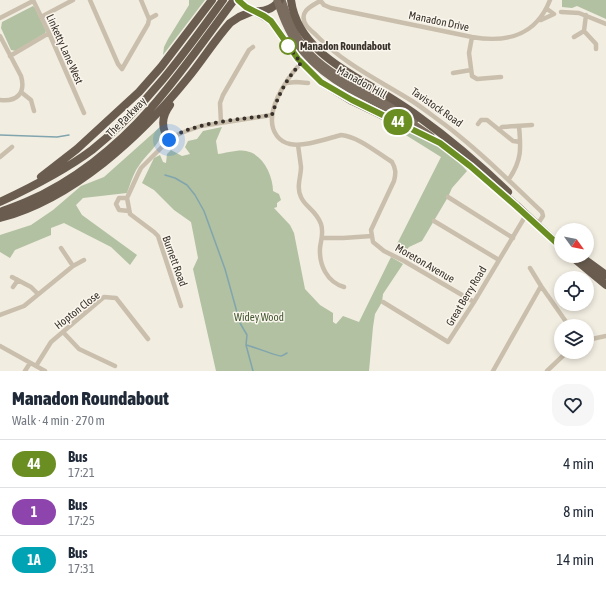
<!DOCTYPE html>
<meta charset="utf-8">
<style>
body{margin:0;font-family:"Asap Condensed",sans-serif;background:#f6f6f7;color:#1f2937;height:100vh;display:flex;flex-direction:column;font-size:15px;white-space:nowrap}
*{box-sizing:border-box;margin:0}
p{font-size:13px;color:#747a83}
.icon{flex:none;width:22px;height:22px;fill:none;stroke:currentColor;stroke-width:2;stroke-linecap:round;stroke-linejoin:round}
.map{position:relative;height:371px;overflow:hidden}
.side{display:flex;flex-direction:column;background:#fff;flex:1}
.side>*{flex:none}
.badge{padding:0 8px;border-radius:13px;font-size:14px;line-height:26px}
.needle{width:26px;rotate:123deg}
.tools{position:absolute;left:554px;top:223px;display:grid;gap:8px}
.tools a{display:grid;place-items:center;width:40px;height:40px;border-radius:50%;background:#fff;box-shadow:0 2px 6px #0003;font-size:20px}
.you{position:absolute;width:20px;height:20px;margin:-10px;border:3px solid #fff;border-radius:50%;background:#1a73e8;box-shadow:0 0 0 6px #1a73e833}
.map>.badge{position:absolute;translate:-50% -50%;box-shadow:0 0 0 2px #fff}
.round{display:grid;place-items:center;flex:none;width:42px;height:42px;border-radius:16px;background:#f6f6f7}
.head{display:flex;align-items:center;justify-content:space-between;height:68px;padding:0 12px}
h1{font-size:19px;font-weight:800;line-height:30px}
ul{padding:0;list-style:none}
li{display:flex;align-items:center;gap:12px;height:48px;padding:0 12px;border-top:1px solid #e0e1e3}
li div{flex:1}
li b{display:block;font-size:15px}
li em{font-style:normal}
li .badge{min-width:44px;font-weight:700;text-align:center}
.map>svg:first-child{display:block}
</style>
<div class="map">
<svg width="606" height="371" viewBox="0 0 606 371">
<rect width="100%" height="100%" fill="#f2ede1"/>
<path fill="#b1c1a1" d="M189,0h16l-42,55 1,-8 4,-8 21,-34z
M562,0h44v19l-29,-13 -5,2 -10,-1z
M33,6l2,2 11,23 -1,2 -29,18 -5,-1 -10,-22 1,-6z
M372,114l75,36 20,21 -15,17 -4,9 -26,44 -13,6 -6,7 -8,-6 46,-91z
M160,127l2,7c-6,15 -16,20 -24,33 -5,7 -8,18 -11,26l-44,5 -7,7 6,10 55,40 -7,10 -19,-18 -47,-24 -13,5v7l-36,15 -5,8 -10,-6v-17l31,-10 22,-15 28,-24 23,-9z
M222,127l-6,14 2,13c7,-1 22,-5 28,-3 17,3 27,25 27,40l6,3 2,6 -4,3v4l-3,1 16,17 4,8 11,56 15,16 13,8v9l3,2 7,-8 16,6 32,-65 12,7 -20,30 -1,8 -7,12 -2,13 -4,44h-153l-23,-102 5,-11 -7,-36 -17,-12 -20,-20 -12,-7 12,-25 6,-3 3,7 3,1 1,-9 4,-4 11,6 8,-2 -5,-7 3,-6 9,-2 6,-8z"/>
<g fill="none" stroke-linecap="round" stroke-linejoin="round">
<path stroke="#81a5ae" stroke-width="1.5" d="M0,135l57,2 12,-2
M165,175l10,3 12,7 8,10 9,16 21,58 15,54 7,12 -1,10 7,26
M246,345c6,1 33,12 35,11 2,0 4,-2 6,-3"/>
<path stroke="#cabfad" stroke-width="4.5" d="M33,0l16,33 35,80
M90,0l28,64 4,5 26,-45 1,-5 -8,-19
M320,0l4,5 7,3 141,29c35,6 64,-1 78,-37
M320,1c-9,5 -22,11 -14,24 3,4 8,8 11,11 27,28 63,45 95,65 11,7 22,16 32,23 36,27 66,58 98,88l1,4 -4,6
M561,12l18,1 27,11
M41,17l32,-17
M0,18l33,-17
M149,19l7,-4
M540,20h1l13,-6 -7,-5
M584,31l2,-16
M0,36l21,40c5,17 -4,26 -21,24
M472,37l-3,16 3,23 5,3 24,-2
M574,37l10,-6 12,13v5
M10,56l39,-23
M301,63c-14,15 -40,52 -24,73 3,4 8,7 13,8 14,3 36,-5 51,-9 18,2 35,17 51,27 4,7 4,11 2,19l-23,49 2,12 11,9 20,10 70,41
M453,73l18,-3
M286,83l10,-1 12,1
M21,92l10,8 3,11
M221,123l-1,-20 3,-8 26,-45 4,-3
M478,124l3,-4h6l26,21 7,1
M499,130l3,-3 30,-2
M298,145c1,7 2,14 3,22 0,10 -5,20 0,30 4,10 15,13 20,27 3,9 0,15 -1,24 -1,17 7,34 24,39
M0,157l12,-10
M509,179c13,-19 12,-31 10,-53
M448,197l65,41
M127,198h-8l-3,6 3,6 10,1
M434,221l65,39
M322,238h21l29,-2
M61,248l12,18
M530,268l11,18 28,40
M12,277l19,10 7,7
M13,287l5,-7
M383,302l65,40 26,-40 52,-87
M181,306l-23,-70 -4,-4 -24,-18 -3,-16 11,-24 3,-6 30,-30 10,-5 20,-7 71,-11
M0,315l24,-9 49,-40 11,-6
M63,332l16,17 36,17
M587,340l19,-4
M0,346l45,25
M36,366l15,-24 53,-45 12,1 32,41
M25,371l5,-8
M493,371l48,-85
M547,371l20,-19"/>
<path stroke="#7a6c5e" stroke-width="7" d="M282,0c5,16 12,33 22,47 17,21 41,33 64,46 16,8 32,17 48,26
M349,89l54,28 28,19"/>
<path stroke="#6a5d50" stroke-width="8" d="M238,0l8,7 17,9 8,5 27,38 23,23 31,19 88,42 30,23 46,39 45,42
M291,0c6,47 54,71 90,92 13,8 26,16 38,25 32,23 61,48 89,75
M255,11c10,1 19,-3 25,-11
M169,140c-8,-12 -8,-23 1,-35
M41,177l36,-28 62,-57 22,-25 51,-67
M0,202c32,-15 64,-31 92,-52 53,-42 92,-96 131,-150
M0,212c8,-3 17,-6 26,-10 47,-20 91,-55 125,-94 30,-34 56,-72 83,-108
M0,218c73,-19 141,-82 187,-139 15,-18 27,-38 43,-56l9,-6 14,-6
M571,256l35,29
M580,256l26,19"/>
<path stroke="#7a6c5e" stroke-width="7" d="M277,0c13,44 33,66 72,89"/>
</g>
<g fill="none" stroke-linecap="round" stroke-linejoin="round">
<defs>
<path id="line" d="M238,0l8,7 18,9 7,5 27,38 23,23 31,18 88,43 30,23 46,40 45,41"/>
</defs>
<use href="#line" stroke="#fff" stroke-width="9"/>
<use href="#line" stroke="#6b8e23" stroke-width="6"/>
<path stroke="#39322b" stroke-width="4" stroke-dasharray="0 7.2" d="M169,140c21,-18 76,-21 103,-25 6,-20 15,-37 29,-52l-13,-17"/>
</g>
<circle fill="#fff" stroke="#6b8e23" stroke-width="2" cx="288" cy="46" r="8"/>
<g text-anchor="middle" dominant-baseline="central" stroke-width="3" stroke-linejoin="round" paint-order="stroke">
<g font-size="11" fill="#39322b" stroke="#faf6ee">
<text transform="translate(439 21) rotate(12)">Manadon Drive</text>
<text transform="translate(65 49) rotate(66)">Linketty Lane West</text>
<text transform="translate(362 82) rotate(29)">Manadon Hill</text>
<text transform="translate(437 107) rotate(35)">Tavistock Road</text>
<text transform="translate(126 117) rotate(-45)">The Parkway</text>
<text transform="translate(175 261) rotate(70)">Burnett Road</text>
<text transform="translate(425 263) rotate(30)">Moreton Avenue</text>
<text transform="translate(466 296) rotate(-59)">Great Berry Road</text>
<text transform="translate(77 310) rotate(-38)">Hopton Close</text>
</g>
<g font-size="11" font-weight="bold" fill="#39322b" stroke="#faf6ee" text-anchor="start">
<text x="300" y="46">Manadon Roundabout</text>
</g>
<g font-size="11" fill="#425630" stroke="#faf6ee">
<text x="259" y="317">Widey Wood</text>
</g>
</g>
</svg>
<div class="tools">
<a><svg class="needle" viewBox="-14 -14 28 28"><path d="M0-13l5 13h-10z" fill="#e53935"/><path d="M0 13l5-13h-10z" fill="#747a83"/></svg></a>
<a><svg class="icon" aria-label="locate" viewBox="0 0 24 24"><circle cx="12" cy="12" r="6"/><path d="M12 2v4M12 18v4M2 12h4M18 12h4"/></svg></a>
<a><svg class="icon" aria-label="layers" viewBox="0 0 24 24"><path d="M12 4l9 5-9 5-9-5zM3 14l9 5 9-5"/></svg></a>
</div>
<div class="you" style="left:169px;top:140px"></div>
<b class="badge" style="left:398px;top:122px;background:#6b8e23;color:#fff">44</b>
</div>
<section class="side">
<div class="head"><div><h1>Manadon Roundabout</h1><p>Walk · 4 min · 270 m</p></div><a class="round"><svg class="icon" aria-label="heart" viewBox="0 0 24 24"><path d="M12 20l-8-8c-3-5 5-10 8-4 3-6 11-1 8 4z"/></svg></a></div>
<ul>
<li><span class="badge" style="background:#6b8e23;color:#fff">44</span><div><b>Bus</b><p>17:21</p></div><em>4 min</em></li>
<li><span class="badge" style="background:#8e44ad;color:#fff">1</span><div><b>Bus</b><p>17:25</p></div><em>8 min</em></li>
<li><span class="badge" style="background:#00a3b4;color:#fff">1A</span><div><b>Bus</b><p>17:31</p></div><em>14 min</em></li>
</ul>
</section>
